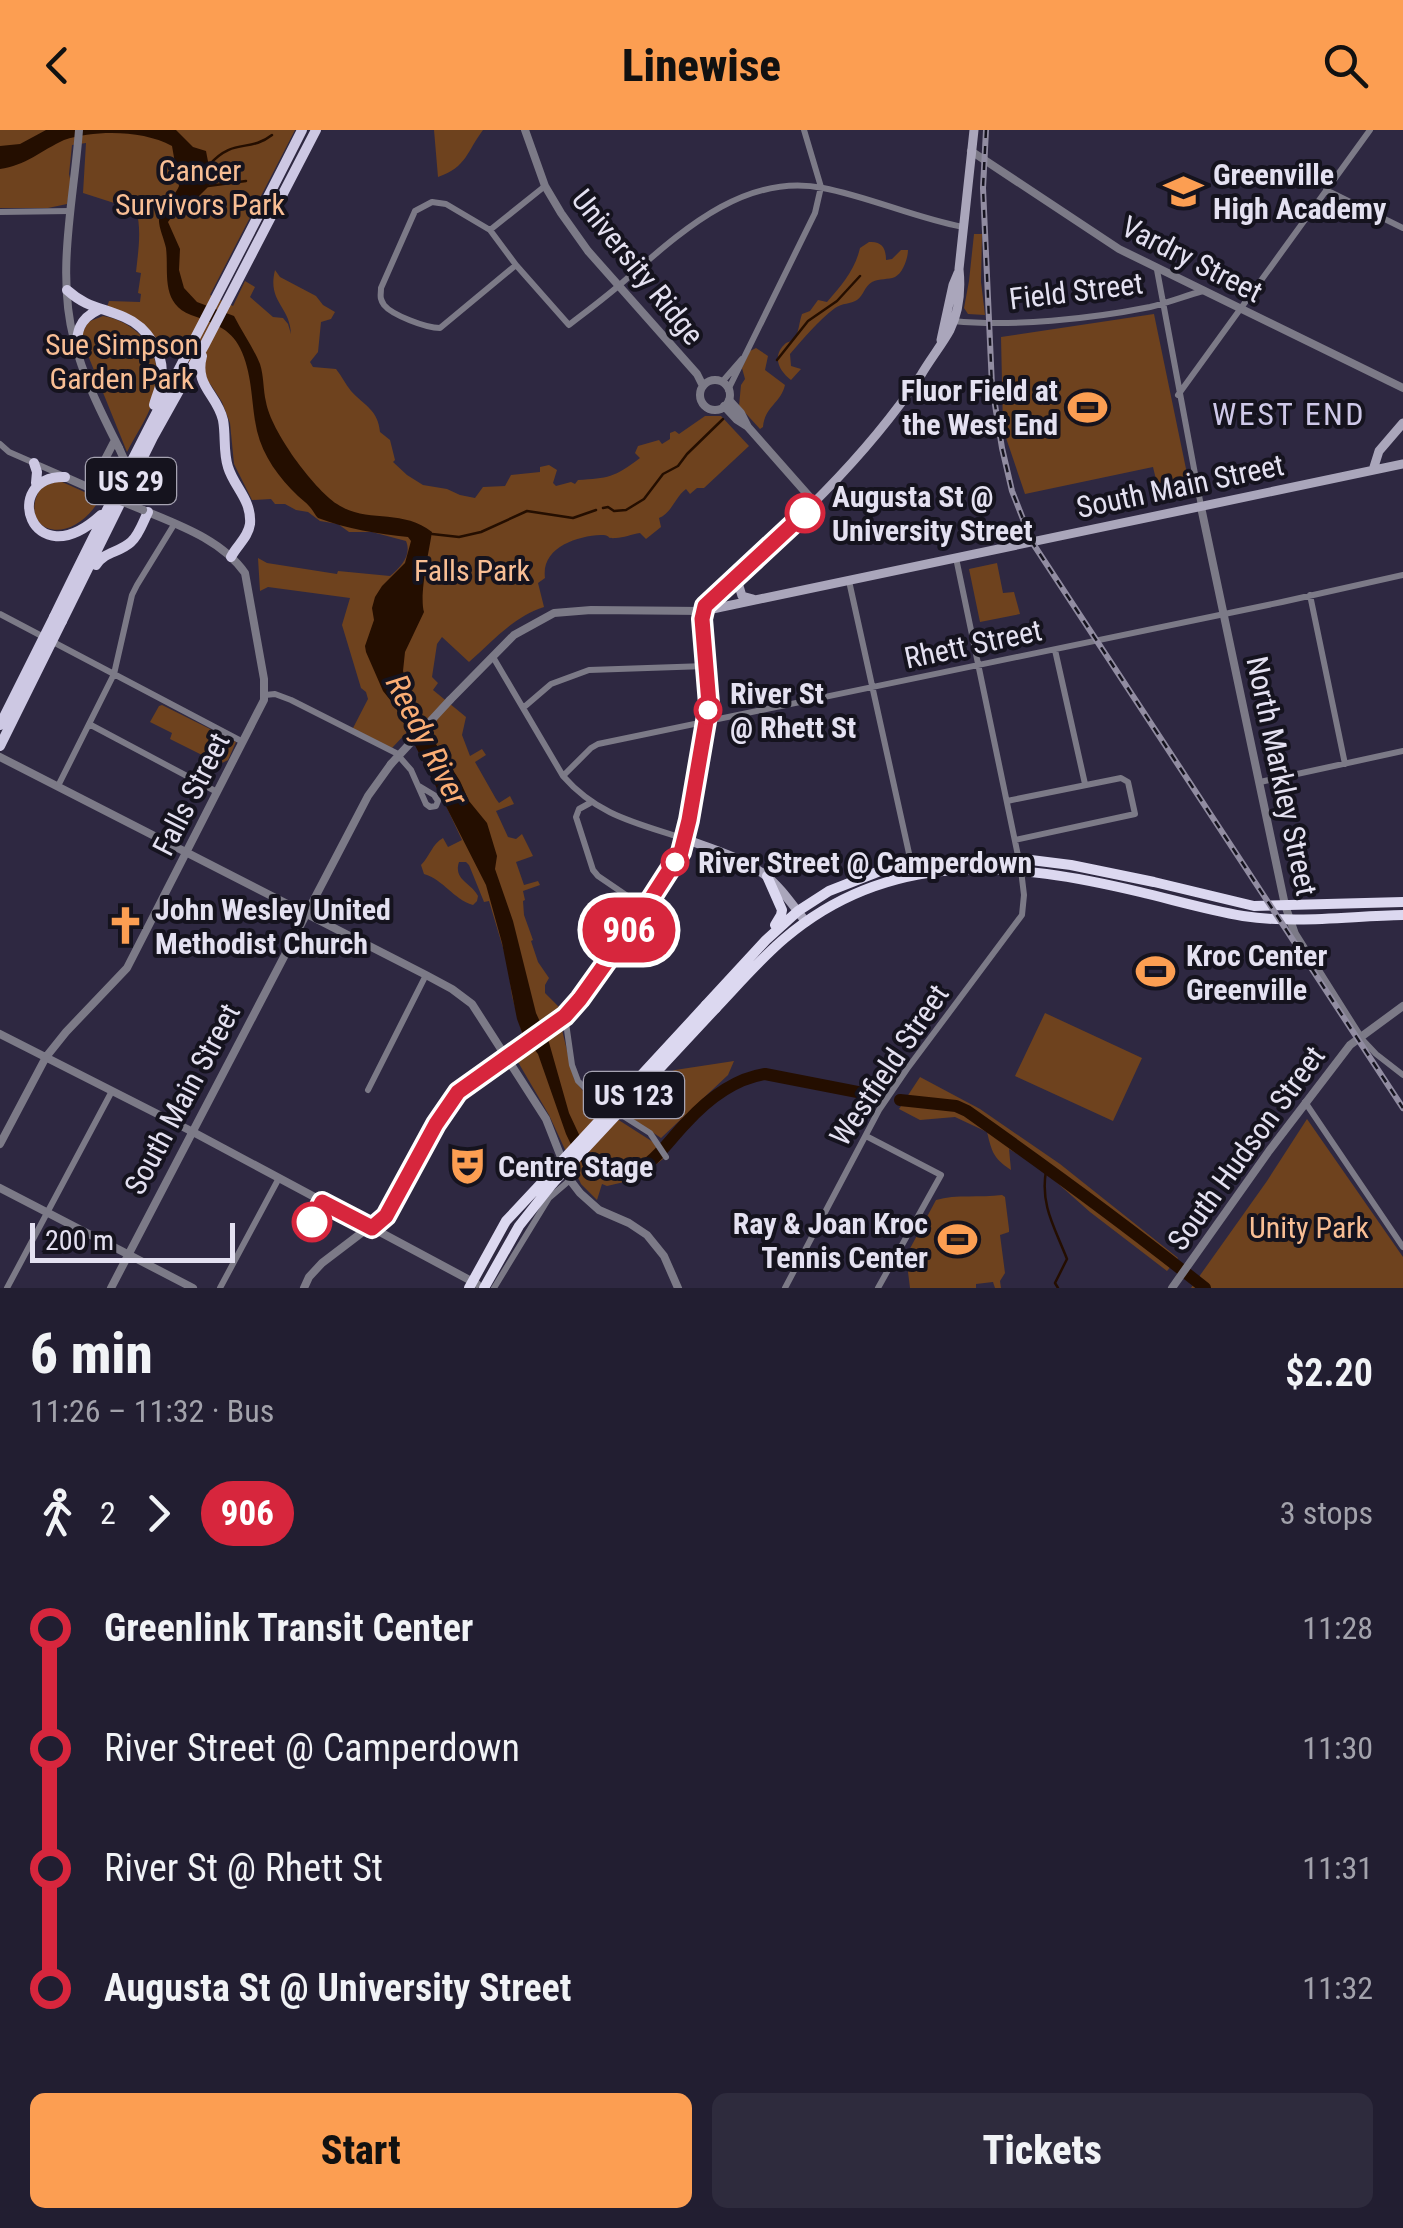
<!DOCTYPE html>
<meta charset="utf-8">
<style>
body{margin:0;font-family:"Roboto Condensed",sans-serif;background:#2e2b3d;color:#f1f3f6;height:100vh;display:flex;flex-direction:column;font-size:38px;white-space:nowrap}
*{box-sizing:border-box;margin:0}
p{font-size:32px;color:#a2a2ab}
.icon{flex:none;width:55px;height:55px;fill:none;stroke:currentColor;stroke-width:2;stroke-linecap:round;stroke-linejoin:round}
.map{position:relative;height:1158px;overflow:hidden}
.panel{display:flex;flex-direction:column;background:#221e31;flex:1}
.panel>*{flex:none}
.badge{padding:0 20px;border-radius:32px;font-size:35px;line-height:65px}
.scale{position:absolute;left:30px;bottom:25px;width:205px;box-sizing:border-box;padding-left:10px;border:5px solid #e4e1f1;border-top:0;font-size:28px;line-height:35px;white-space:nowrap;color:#e4e1f1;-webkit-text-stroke:8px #15131e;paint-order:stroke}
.map>.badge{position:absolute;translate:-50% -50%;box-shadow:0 0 0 5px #fff}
.legs{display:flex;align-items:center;gap:15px;height:110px;padding:0 30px;font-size:32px}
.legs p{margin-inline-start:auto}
.headline{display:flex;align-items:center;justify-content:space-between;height:170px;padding:0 30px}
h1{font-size:55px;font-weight:800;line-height:75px}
.button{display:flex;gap:20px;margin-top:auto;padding:20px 30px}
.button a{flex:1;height:115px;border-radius:15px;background:#fc9e52;color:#111;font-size:40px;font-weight:800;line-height:115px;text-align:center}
.button a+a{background:#2e2b3d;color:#f1f3f6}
ul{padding:0 30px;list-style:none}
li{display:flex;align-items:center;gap:35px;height:120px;font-size:38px}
li i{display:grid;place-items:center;width:15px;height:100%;margin:0 12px;background:currentColor}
li i::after{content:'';width:25px;height:25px;margin:-12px;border:8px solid;border-radius:50%;background:#221e31}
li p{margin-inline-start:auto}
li:first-child i{background:linear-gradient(#0000 50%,currentColor 0)}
li:last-child i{background:linear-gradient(currentColor 50%,#0000 0)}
header{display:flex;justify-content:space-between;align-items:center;height:130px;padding:0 30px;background:#fc9e52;color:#111;font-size:45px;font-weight:800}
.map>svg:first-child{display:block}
</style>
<header><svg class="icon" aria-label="back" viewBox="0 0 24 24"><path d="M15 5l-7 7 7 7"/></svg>Linewise<svg class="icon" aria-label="search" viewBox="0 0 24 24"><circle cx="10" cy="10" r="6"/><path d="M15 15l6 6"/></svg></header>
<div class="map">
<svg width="1403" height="1158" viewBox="0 0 1403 1158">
<rect width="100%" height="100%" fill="#2e2841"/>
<path fill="#6e421e" d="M0,0h295l-85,165 23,11 12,-25 10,6 -5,10 23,20 10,1 5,6 3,10c-1,-28 -24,-32 -16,-64l5,7 36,19 7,9 12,7 -4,7 -10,3 -3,30 -8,10 3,5 23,2c6,7 9,15 15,22 14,15 27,19 29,41l10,8 5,20 -2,2 14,13 16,10 24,4 13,6 15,3 8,-11 22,-1 6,-11 29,-3v-5l9,-2 8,5 -4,13 3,3 15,-4 4,2 3,-4c30,-2 36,-2 62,-22l-5,-5 3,-7 21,-6 3,4 8,-5v-6l5,-2 4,3 26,-18h16l28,30 -45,42h-7l-7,6 -4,-5c-11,8 -14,24 -27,29l2,9 -15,12 -6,-6c-8,1 -17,5 -24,5 -11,1 -4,-3 -15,-3 -25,1 -60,13 -56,43l-7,5 6,24c-31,10 -51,34 -75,55l-27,-25 -5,7 -5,33 6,6 -5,7 33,27 -4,18 8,21 12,-7 4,6 -11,7 21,37 3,4 11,-7 4,8 -18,7 12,26 8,2 6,-5 11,22 -17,6 8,23 14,-4 2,4 -17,6 2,9 -2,1 1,14 9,25 -2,1 7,21 11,16 -4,7v8l14,14 -37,26 -10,-37 -5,-35 -18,-60 -5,1 -15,-37 -3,-3h-7c-6,18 13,21 19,34l-1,5 -4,4c-20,-6 -29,-25 -49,-31l-3,-9c9,-9 11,-21 22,-27l5,9 14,-7 -37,-79 -7,-6 2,-3 -11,-22 -17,18 -40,-18 16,-31 -2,-7 -5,-4 -19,-63 8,-27 -82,-11 -8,4 -2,-33 9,5 70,11 1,-3 52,5c11,-9 22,-21 16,-35l-34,-9h-23l-11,-8 -18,-3 -12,-9 -12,-2 -11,-6h-10l-4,-5 -19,1 -18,-36 -4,-41 -8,-21 -11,-17 -42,-44 -5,2 -2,5c-14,-24 -29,-33 -55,-41l2,-6 31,1 1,-8 -3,-1 3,-20 -5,-1c2,-19 6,-43 0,-62l-53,-17 3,-50 -14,2 -3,29 2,9 -4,21 -19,4h-48z
M434,0h49c-16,21 -16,37 -45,47z
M974,104h8l-1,48 4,33 -17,-1 -4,-6 5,-27z
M869,112c13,-1 17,6 17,18l6,-1 9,-9h7c0,8 -5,23 -13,27 -7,3 -15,1 -23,5 -8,5 -8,13 -15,18 -6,4 -15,3 -22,8 -17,13 -32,31 -45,46l1,12 10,3 -10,11c-12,-9 -20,-24 -5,-37 2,-1 6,-2 8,-4 5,-6 5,-17 8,-25l8,-3 8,-11 9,2c14,-16 28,-32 33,-54z
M1154,184l37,179 -30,7 -8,-33 -128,27 -22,-65 -2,-92z
M103,186c41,7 65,46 50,85 -6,18 -18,35 -26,51l-44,-109 -1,-9 6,-12z
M756,218l12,8 -3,14 20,15c-4,18 -20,21 -22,42l-3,2 -21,-23 2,-21 4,-6 -3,-11 8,-17z
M60,351l40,18c-31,53 -86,30 -58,-13z
M997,433l6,30 11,-1 6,22 -40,8 -11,-53z
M162,575l74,37 -8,18 -8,4 -50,-25 2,-6 -22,-11 9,-16z
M1045,883l97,45 -29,63 -98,-45z
M562,900l12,49 18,24 61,39 10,17 -26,20 -30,7 -5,-2 -5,16 -16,-16 -32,-69 -31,-53z
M734,931l-6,14 -67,63 -36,-24 39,-40 11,-4z
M920,947l60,32 80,55 118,94 -11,13 -77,-59 -53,-47 -28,-16 2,21c-18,-12 -19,-18 -24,-38l-32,-15 -35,3 -21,-11z
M1307,989l96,138v31h-212l76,-107z
M1002,1065l3,2 4,32v3l-9,3 5,38 -5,8 1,7h-6l-2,-6 -17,2v4h-66l-4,-32 30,-56c20,-6 44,-2 66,-5z"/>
<path fill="#240e00" d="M46,0h130l17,17 13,4 5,26 -2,9 -10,10 -14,3 -17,23 12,27 -1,21 5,18 13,14 37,14c8,16 19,31 26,48 4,13 3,25 6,38 5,29 47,86 71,102 29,20 65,4 95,28 -3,19 -13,64 -8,80l-19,40 -2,19 8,26 12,27 37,57 9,20 18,22 10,33 -2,13 18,52 23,92 12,26 21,74 14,30 10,14 14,8 25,9 -6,5 -14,1 -13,-3 -10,-6 -12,-14 -11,-23 -28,-80 -15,-19 -6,-16 -15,-76 -16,-58 -91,-179 -12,-15 -17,-39 -1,-6 9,-26 -2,-12 3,-11 7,-11 23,-23 6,-22 -3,-4c-30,-3 -61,-8 -90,-19 -3,-3 -5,-8 -9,-12 -3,-4 -8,-7 -11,-10 -19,-18 -35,-40 -41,-65 -6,-27 -4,-57 -17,-83 -9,-20 -30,-26 -49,-33 -31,-12 -22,-43 -25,-67 -2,-10 -8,-21 -7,-31 1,-12 16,-20 20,-31l-7,-40c-30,-16 -76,-16 -108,-6 -22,10 -39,26 -64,29v-23l20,-2z"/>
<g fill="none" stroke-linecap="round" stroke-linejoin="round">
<path stroke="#240e00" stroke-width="2.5" d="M209,35c25,-28 40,-12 63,-30
M208,56l38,-5
M777,230l31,-39 29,-20 23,-25
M603,378l5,-1 6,4 12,-1 18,-11 19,-25 15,-8 9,-12 36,-35
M432,404l27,3 22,-5 46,-21 46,7 23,-8
M1046,1041c-6,34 9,57 21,88l-12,24 3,5"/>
<path stroke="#240e00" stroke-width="12" d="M900,970l56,6 11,5c81,57 160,115 238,177
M620,1044c30,-1 46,-31 66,-51 21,-23 47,-44 79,-49l113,22"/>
<path stroke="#7c7a87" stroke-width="6" d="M1326,60l77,38
M0,82l70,-1
M490,100l55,-44
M516,135l-76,63c-14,0 -48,-13 -56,-23 -5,-8 -3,-9 -3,-17l34,-77 17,-9 14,2 44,26 26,35 53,60c18,-14 37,-28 54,-43 56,-48 120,-110 200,-94 47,9 92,30 140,39
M1157,140l44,236
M953,191c60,6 137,-2 197,-14 17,-4 35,-11 53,-16
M722,252l20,-23
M728,260l87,-177 6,-26 -17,-57
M1178,265l192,-265
M0,314l9,8 55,24
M849,451l63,286
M1310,465l35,169
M0,484l243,128
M1055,520l30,134
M493,527l70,119c35,40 74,47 122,63
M265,565l10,-1 16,6 105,53 15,17 15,34 4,3 6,-1 2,-5 -4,-6 -15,-9
M523,578l28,-24 38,-14 117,-4
M89,594l128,68
M563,646l28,-28 7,-4 684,-142 121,-27
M1260,652l143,-31
M58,656l56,-112 18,-79 5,-10 38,-62
M1007,671l114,-23 7,4 7,32 -120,26
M590,673l-11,6 -3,8 17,53 5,6 47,32
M565,886l7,49 6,16 17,17 55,35 16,24
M1360,907l16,17 27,21
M368,960l58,-115
M1305,972l98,145
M866,1006l75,39 -63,113
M7,1158l105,-197
M220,1158l59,-110
M494,1158l55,-90 21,-18
M785,1158l94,-178 28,-41 115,-154 2,-20 -3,-25 -65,-312"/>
<path stroke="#7c7a87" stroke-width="8" d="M79,0c-5,69 -23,142 -5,210 9,37 28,74 45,108
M525,0l20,56 16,27 27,38 109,123 6,12
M971,21l148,98 284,139
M700 265a15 15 0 1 1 30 0a15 15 0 1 1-30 0Z
M729,270l12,13 7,14
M724,276l13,14 11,7 67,76
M65,347l27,12
M90,358l25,-48
M1201,377l84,398 10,29 65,103
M450,570l64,-65 40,-22 37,-3 112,1
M0,627l426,218 26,14 20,15 74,115 24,61 10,13 19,17 30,13 18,12 17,21 14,32
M0,904l193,98 284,152
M0,1014l46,-87 20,-25 61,-64 137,-268v-21l-19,-106c-23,-33 -66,-48 -102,-63
M0,1058l193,100
M111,1158l257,-492 23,-32
M304,1158l5,-11 13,-14 63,-48 51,-90 22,-33 107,-76 15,-17 93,-134 12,-26
M1172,1158l97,-137 81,-106 53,-39"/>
<path stroke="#aaa6bb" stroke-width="9" d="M941,210l12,-55 5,-12
M1373,340l6,-19 24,-28
M736,446l6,20 11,3
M703,481l700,-147
M703,481l7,-12c79,-71 151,-135 211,-224 8,-14 22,-32 29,-45 9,-18 11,-41 9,-61l15,-139
M703,481l-1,8 7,85 -24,135c27,10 56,18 80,36 16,12 28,31 41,47"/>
<path stroke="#cdc8e3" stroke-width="10" d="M67,160c20,18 34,17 57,27 24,10 42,38 37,65 -1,7 -5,15 -7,23
M77,222c-1,-20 2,-33 21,-42
M202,226c-8,30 15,38 21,64 3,16 0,32 5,47 6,20 24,33 22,57 -2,14 -13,21 -19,33
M34,333l3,9 -1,11
M65,347c-65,-2 -35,103 36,38
M96,435c9,-14 23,-12 35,-23 8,-7 12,-20 17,-30
M54,487c79,-164 166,-324 248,-487
M62,491l91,-184 52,-93 111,-214"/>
<path stroke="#dcd8f0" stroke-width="10" d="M767,746l15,34 -1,5 -6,10
M706,875l60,-65 32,-29 31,-20 51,-20 31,-7 71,-5 49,1 40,5 83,17 100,24 149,-4
M716,878c22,-23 44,-49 69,-70 106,-90 229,-76 355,-46 34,8 68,18 103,24 53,8 107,0 160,-1
M469,1158l37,-67 44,-47
M484,1158l35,-62 34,-43"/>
<defs>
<path id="rail" d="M986,0l-3,58 9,198 10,62 10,43 20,51 371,566"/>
</defs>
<use href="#rail" stroke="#918ca1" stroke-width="6"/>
<use href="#rail" stroke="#15131e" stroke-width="2.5" stroke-dasharray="8" stroke-linecap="butt"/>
<path stroke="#7c7a87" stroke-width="8" d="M119,318l21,47
M96,361l47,19
M391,634l59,-64"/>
<path stroke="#cdc8e3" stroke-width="10" d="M0,595l54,-108
M0,616l62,-125"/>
<path stroke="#dcd8f0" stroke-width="10" d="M550,1044l156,-169
M553,1053l163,-175"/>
</g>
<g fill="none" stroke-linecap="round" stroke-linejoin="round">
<defs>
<path id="line-1" d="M312,1092l10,-20 50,26 14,-12 50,-92 22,-32 107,-76 15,-17 65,-91 36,-56 8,-32 20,-116 -7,-85 3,-13 100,-93"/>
</defs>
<use href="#line-1" stroke="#fff" stroke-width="22"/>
<use href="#line-1" stroke="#d7263d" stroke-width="15"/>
</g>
<defs>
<symbol id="school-bare" viewBox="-9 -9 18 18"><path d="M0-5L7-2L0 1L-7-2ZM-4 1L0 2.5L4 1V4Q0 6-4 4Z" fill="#fc9e52" stroke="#15131e" stroke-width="2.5" paint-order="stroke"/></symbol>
<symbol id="stadium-bare" viewBox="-9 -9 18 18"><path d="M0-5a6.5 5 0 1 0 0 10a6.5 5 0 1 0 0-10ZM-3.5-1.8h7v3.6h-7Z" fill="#fc9e52" stroke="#15131e" stroke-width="2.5" paint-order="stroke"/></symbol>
<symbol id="church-bare" viewBox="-9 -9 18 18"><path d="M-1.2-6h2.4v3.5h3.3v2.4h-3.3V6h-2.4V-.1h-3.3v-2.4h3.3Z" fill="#fc9e52" stroke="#15131e" stroke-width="2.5" paint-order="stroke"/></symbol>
<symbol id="theatre-bare" viewBox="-9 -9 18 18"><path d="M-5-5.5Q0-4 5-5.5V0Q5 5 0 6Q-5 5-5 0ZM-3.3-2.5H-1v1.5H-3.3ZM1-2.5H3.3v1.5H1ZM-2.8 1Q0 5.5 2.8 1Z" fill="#fc9e52" stroke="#15131e" stroke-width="2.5" paint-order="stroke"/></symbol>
</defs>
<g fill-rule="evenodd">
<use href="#school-bare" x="1156" y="34" width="55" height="55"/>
<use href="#stadium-bare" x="1060" y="250" width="55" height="55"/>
<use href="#church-bare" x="98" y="768" width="55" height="55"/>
<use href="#stadium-bare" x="1128" y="814" width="55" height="55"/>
<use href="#theatre-bare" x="440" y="1008" width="55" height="55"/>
<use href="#stadium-bare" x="930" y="1082" width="55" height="55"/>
</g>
<g fill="#fff" stroke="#d7263d" stroke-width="5">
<circle cx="805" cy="383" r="18"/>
<circle cx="708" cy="580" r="12"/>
<circle cx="675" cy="732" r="12"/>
<circle cx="312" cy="1092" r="18"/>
</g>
<g text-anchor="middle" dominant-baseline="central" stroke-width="8" stroke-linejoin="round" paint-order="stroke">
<g fill="#15131e" stroke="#a6a3b2" stroke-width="2.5">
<rect x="86" y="328" width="90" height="46" rx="8"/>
<rect x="584" y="942" width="100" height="46" rx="8"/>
</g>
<g font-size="28" font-weight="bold" fill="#e4e1f1">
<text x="131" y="351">US 29</text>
<text x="634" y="965">US 123</text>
</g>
<g font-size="30" fill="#f8be94" stroke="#15131e">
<text x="200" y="40">Cancer<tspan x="200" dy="34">Survivors Park</tspan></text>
<text x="122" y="214">Sue Simpson<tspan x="122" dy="34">Garden Park</tspan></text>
<text x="472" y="440">Falls Park</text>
<text x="1309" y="1097">Unity Park</text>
</g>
<g font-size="30" font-weight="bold" fill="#e4e1f1" stroke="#15131e" text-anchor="start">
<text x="1213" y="44">Greenville<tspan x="1213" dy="34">High Academy</tspan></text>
<text x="1058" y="260" text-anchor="end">Fluor Field at<tspan x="1058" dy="34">the West End</tspan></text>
<text x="155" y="779">John Wesley United<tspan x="155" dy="34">Methodist Church</tspan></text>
<text x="1186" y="825">Kroc Center<tspan x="1186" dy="34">Greenville</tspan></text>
<text x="498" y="1036">Centre Stage</text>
<text x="928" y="1093" text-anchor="end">Ray &amp; Joan Kroc<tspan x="928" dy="34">Tennis Center</tspan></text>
</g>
<g font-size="30" fill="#e4e1f1" stroke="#15131e">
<text transform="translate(1192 129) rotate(27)">Vardry Street</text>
<text transform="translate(638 137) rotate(51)">University Ridge</text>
<text transform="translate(1076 161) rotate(-7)">Field Street</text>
<text transform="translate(1180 356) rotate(-12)">South Main Street</text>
<text transform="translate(973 514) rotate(-12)">Rhett Street</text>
<text transform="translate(1282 646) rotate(78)">North Markley Street</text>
<text transform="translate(191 664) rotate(-63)">Falls Street</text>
<text transform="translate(889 935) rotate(-56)">Westfield Street</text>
<text transform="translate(182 969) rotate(-62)">South Main Street</text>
<text transform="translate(1246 1018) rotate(-54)">South Hudson Street</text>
</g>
<g font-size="30" font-weight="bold" fill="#e4e1f1" stroke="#15131e" text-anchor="start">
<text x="832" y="366">Augusta St @<tspan x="832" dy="34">University Street</tspan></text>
<text x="730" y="563">River St<tspan x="730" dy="34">@ Rhett St</tspan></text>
<text x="698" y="732">River Street @ Camperdown</text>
</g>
<g font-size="32" letter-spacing="2.5" fill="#cec8e8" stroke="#15131e">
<text x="1289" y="284">WEST END</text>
</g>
<g font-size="32" font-style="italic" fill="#faad74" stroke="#15131e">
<text transform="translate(427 610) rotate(63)">Reedy River</text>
</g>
</g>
</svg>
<div class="scale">200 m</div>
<b class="badge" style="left:629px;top:800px;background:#d7263d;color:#fff">906</b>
</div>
<section class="panel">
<div class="headline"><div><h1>6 min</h1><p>11:26 – 11:32 · Bus</p></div><b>$2.20</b></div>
<div class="legs"><svg class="icon" aria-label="walk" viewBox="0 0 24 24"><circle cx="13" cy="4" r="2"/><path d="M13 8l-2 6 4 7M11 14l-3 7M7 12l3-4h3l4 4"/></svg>2<svg class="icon" aria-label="forward" viewBox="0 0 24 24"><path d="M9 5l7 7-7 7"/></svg><b class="badge" style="background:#d7263d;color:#fff">906</b><p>3 stops</p></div>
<ul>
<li><i style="color:#d7263d"></i><b>Greenlink Transit Center</b><p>11:28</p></li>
<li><i style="color:#d7263d"></i><span>River Street @ Camperdown</span><p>11:30</p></li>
<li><i style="color:#d7263d"></i><span>River St @ Rhett St</span><p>11:31</p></li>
<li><i style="color:#d7263d"></i><b>Augusta St @ University Street</b><p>11:32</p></li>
</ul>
<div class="button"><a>Start</a><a>Tickets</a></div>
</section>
